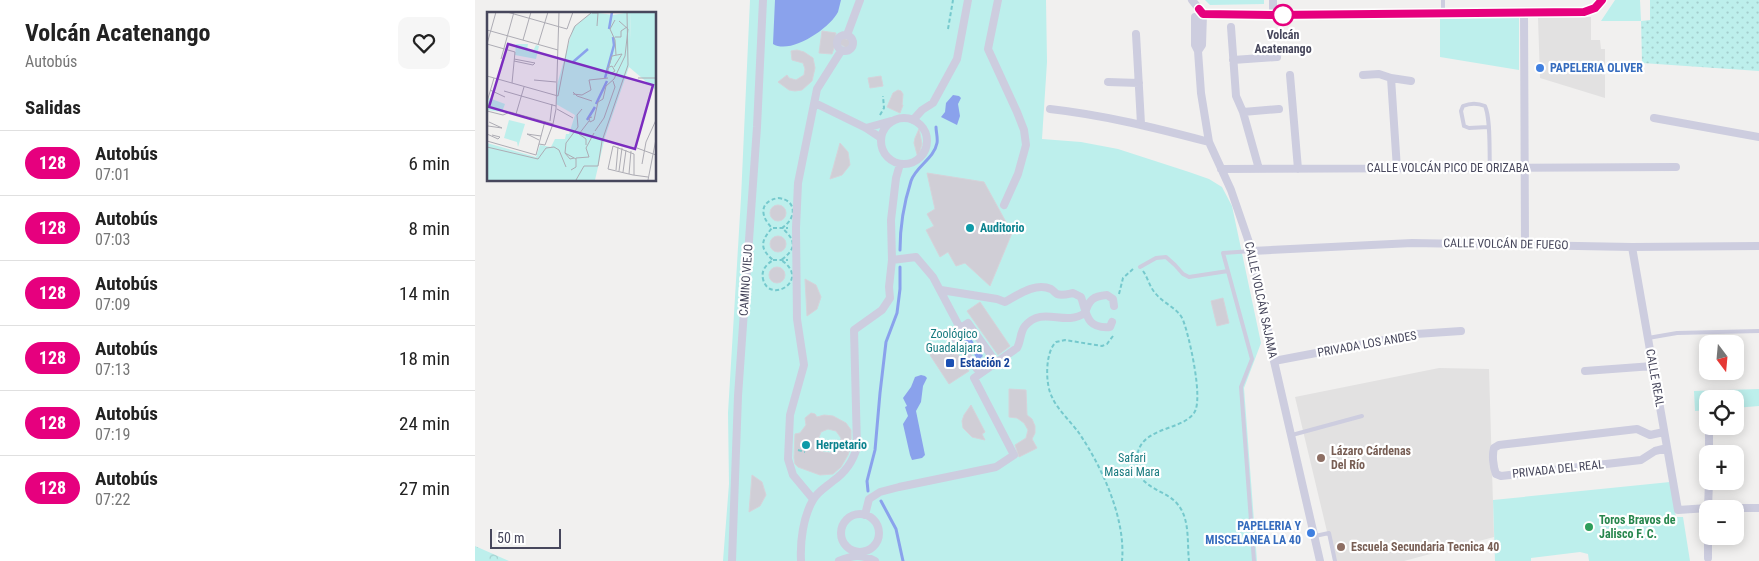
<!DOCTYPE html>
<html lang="es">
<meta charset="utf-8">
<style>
body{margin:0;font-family:"Roboto Condensed",sans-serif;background:#f6f6f6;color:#222;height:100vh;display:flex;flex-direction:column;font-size:19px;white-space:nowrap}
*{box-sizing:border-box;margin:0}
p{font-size:16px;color:#767676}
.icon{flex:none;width:28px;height:28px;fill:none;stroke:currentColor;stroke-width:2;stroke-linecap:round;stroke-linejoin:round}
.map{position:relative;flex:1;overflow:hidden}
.details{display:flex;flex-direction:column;background:#fff;width:475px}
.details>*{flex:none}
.badge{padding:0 10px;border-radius:16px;font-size:18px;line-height:32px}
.needle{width:32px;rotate:164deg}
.tools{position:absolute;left:1224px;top:335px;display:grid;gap:10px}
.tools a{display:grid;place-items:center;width:45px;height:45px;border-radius:10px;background:#fff;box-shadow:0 2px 12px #0003;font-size:25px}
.scale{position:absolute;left:15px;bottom:12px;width:71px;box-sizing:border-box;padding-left:5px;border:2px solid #47475c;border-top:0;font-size:14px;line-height:18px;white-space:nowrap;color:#47475c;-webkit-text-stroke:4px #fff;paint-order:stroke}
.map>.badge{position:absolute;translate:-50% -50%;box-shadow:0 0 0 2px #fff}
h2{padding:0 25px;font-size:19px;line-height:45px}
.round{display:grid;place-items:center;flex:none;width:52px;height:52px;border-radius:10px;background:#f6f6f6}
.head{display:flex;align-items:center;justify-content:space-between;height:85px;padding:0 25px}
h1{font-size:24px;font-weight:700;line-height:38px}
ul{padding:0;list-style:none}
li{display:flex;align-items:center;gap:15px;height:65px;padding:0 25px;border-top:1px solid #e0e0e0}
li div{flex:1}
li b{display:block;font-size:19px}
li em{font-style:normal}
li .badge{min-width:55px;font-weight:700;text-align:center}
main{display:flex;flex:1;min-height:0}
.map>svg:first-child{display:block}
</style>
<main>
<section class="details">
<div class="head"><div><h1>Volcán Acatenango</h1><p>Autobús</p></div><a class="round"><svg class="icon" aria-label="heart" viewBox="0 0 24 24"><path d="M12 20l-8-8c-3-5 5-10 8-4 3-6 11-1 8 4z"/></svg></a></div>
<h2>Salidas</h2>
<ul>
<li><span class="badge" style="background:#e6007e;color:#fff">128</span><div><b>Autobús</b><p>07:01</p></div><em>6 min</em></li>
<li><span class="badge" style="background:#e6007e;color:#fff">128</span><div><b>Autobús</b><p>07:03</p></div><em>8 min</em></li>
<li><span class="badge" style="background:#e6007e;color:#fff">128</span><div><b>Autobús</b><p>07:09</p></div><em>14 min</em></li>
<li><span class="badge" style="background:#e6007e;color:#fff">128</span><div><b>Autobús</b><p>07:13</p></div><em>18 min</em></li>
<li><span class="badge" style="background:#e6007e;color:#fff">128</span><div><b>Autobús</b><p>07:19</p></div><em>24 min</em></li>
<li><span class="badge" style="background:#e6007e;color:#fff">128</span><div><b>Autobús</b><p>07:22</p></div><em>27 min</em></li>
</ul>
</section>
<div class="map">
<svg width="1284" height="561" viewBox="0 0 1284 561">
<defs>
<pattern id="grass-dots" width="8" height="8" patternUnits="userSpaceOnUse" patternTransform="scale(1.25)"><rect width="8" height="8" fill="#bdefec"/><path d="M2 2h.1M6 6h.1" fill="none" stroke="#a4cecd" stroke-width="1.8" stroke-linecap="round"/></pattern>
<pattern id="forest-crowns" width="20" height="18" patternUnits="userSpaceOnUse" patternTransform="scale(1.25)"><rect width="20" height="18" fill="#bdefec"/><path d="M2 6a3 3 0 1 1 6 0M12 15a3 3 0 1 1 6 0" fill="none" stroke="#a4cecd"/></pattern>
</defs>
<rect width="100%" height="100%" fill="#f1f0ef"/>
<path fill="#e2e1e1" d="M1116,17v23h9l1,9h4v49l-65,-20 -2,-60z
M964,368l50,1 5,168 -90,24h-70l-39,-164z"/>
<path fill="url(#grass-dots)" d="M1175,0h109v71l-117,-8 -1,-42 9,-1z"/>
<path fill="url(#forest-crowns)" d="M0,546l34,15h-34z"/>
<path fill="#bdefec" d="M275,0h296l1,62 -5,77 39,3 37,7 71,23 20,7 13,8 10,19 29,137 -17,45 13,173h-534l6,-77 -1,-71 13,-215z
M730,0h59v4l-54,1z
M1140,0h25l1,21h-40z
M1044,17v53l-79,-13v-38z
M1284,389v17l-24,2v-9h-28v11l-12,1 -1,-20z
M1195,482l6,35h7l7,44h-101l-1,-7 -8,-2 -49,6v3h-36l-2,-61z"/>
<path fill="#8aa2ec" d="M300,0h66c-1,4 -2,8 -3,12 -8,16 -47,43 -65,32z
M478,95l6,1 2,2 -3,6 2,12 -3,9 -16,-8 4,-5 1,-9z
M492,333l16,23 -5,4 -16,-23z
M446,375l4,1 2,2 -4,8 -2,16 -5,9 9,44 -3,3 -10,2 -2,-5 -7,-31 5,-8 -3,-9 2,-1 -4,-8 8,-11 4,-10z"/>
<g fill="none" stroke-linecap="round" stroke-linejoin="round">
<path stroke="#8aa2ec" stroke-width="3" d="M425,250c0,-22 4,-47 11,-69 5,-15 23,-22 26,-38 1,-5 -1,-11 -1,-16
M393,491l-1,-10 8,-31 5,-57 6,-51 11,-29 3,-24v-22
M406,501l15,28 7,32"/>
</g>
<path fill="#d0ced6" stroke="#d5d3da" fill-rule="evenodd" d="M347,31l14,2 -1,6 7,-1 7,2 1,5 -4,3 -4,-3h-7l-3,9 -13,-1z
M322,50l7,2 9,6 2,10 -3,13 -10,9 -7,1 -6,-1 -11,-8 9,-7 2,3 7,2 8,-5 1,-6 -2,-6 -11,-3 -1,-9z
M406,76l2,10 -13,2 -2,-10z
M423,90l3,1 2,3 -1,11h1l-3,8 -13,-6 6,-14z
M444,129l3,15 -4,14 -4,-15 1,-5z
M365,143l8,9 2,13 -8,10 -12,4z
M452,173l57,9 28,51 -22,53 -25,-23 -9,3 -8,-14 -8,5 -14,-27 8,-4 -7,-12 8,-5z
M295 213a8 8 0 1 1 16 0a8 8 0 1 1-16 0Z
M295 244a8 8 0 1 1 16 0a8 8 0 1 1-16 0Z
M294 275a8 8 0 1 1 16 0a8 8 0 1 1-16 0Z
M330,279l11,6 5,12 -4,12 -10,7z
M748,298l6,25 -12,3 -6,-25z
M505,302l30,44 -12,9 -31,-44z
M475,342l19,29 -20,13 -19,-29z
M534,389l17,1 1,25 5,4 3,7v7l-3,6 5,9 -18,9 -4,-12 11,-7 2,-8 -4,-7 -7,-5 -8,-1z
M496,405l14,27 -3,2 3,6 -13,-3 -9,-9 -1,-7 2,-6z
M336,413l4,1 2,3 7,-2 9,1 13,7 5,7v16l-3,9 -7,12 -8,7 -13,1 -22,-8 -3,-3 -1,-6 1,-24 5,-1 6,-8 -1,-7zM353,429l8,2 5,7 -1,8 -2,3 -8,4 -7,-1 -6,-10 4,-10z
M277,475l10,7 4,13 -6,11 -11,6z"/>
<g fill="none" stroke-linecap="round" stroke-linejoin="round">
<path stroke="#75c9cd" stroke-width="2" stroke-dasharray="4 2.5" stroke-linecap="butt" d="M473,29l5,-29
M405,115l4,-7 -1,-12
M303,198c20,2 18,21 4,30 14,12 15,21 -1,32 31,20 -12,45 -18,19 -2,-9 3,-14 10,-19 -14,-12 -12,-19 -1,-32 -11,-11 -14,-26 6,-30z
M298,228h15
M298,260h15
M668,271c5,7 7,17 13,23 8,10 22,14 27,26 6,15 21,80 11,93 -14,20 -61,12 -57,53 3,24 30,23 42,40 11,15 8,37 10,55
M644,294l4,-16 10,-9
M638,336l-6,8 -5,2 -37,-6 -9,2c-11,10 -11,42 -4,55 5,12 19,25 27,36 23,34 47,86 43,128
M323,450l7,2"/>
<path stroke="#cdcddf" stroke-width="4" d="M968,0v12
M1013,127l-19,1 -5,-2 -3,-15 2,-5c7,-3 15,-3 22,0 6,13 4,46 5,62
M777,251l-29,2 29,106 -11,28 13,174
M665,267l16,-9 10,-1 9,8 8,9 6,3 39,-6
M1173,338l29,-5 82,-2
M817,435l70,-19
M840,536l14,-3 6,28"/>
<path stroke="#cdcddf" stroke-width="8" d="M523,0l-10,49 29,63 7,18 2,15 -8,29 -14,31
M717,0l11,14c127,2 254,-2 381,-2l11,-4 7,-8
M798,0v15
M1049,12l1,232
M728,14l-1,31 -4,6 3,42 8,49 22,48 21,61 22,110 46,200
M720,17v28l3,6
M756,27l5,69 7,16 16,57
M661,34l5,90
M362 43a8 8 0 1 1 16 0a8 8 0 1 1-16 0Z
M372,35l13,-35
M758,60l44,-3
M815,75l8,94
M888,75l16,-1 12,4
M633,82l31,1
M340,103l51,25 15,10
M575,109c54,6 106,19 159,33
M768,112l36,-3
M406 141a23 23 0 1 1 46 0a23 23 0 1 1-46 0Z
M1179,118l105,19
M438,120l9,-10 11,-7 24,-44 11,-59
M391,128l25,-7
M746,169l455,-2
M922,169l-6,-91 20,3
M1157,247l46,263 30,-2h51
M777,251l160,-8 220,4 127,-1
M417,260l24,-3 17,20 27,51
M466,290l56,9 8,3c13,-7 30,-20 46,-13 2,1 4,4 6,5 5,2 11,0 16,-1l8,4c6,17 5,32 29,30l2,-5
M493,323l25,35 -16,11 -25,-35z
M799,361l142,-27 45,-3
M1110,371l68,-5
M1189,432l-14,3 -13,-6 -138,16 -5,3c-2,7 -1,18 2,26l5,2 140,-16 14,-9 12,-3
M1234,454v-23
M338,499l-20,-24 -5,-16 2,-44 14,-50 -7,-46 -1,-91 2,-45 19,-94 24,-38
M1233,509l1,-28
M366 533a19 19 0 1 1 38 0a19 19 0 1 1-38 0Z
M390,515l4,-16 11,-7 19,-5 97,-20 18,-12 -40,-77 43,-30c4,-7 3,-16 8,-22 18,-21 39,1 60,-13 4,-13 8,-17 22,-18l6,4 1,7
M1233,558v-22
M257,561l6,-165 19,-269 6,-127
M326,561c-1,-19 2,-44 12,-61 4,-8 13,-13 20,-19 13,-9 20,-19 24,-34l-3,-117 28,-20 8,-12 -1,-11 3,-27 -1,-40 5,-42 4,-14
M364,561c13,-6 23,-7 36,0"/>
</g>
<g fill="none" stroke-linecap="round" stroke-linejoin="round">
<defs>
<path id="line" d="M724,9l4,5 70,1 311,-3 11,-4 7,-8"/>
</defs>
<use href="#line" stroke="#fff" stroke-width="11"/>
<use href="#line" stroke="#e6007e" stroke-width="8"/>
</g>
<circle fill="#fff" stroke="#e6007e" stroke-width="2.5" cx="808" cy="15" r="10"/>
<g fill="#3f7fe0" stroke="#fff" stroke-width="2">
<circle cx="1065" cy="68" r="5"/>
<circle cx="836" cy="533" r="5"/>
</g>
<g fill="#0f9aa8" stroke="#fff" stroke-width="2">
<circle cx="495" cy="228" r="5"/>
<circle cx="331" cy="445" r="5"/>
</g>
<rect fill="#1a4fb4" stroke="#fff" stroke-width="2" x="470" y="358" width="10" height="10" rx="2.5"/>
<g fill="#8d6e63" stroke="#fff" stroke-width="2">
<circle cx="846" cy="458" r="5"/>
<circle cx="866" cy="547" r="5"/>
</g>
<circle fill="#2e9e5b" stroke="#fff" stroke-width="2" cx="1114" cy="527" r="5"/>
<g text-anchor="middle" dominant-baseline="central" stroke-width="4.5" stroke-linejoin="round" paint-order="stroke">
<g font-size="12" font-weight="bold" fill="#47475c" stroke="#fff">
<text x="808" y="35">Volcán<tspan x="808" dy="14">Acatenango</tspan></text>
</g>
<g font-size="12" font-weight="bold" fill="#366cbe" stroke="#fff" text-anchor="start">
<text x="1075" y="68">PAPELERIA OLIVER</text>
<text x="826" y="526" text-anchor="end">PAPELERIA Y<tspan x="826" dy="14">MISCELANEA LA 40</tspan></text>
</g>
<g font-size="12" fill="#47475c" stroke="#fff">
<text x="973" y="168">CALLE VOLCÁN PICO DE ORIZABA</text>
<text transform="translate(1031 244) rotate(1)">CALLE VOLCÁN DE FUEGO</text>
<text transform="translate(271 280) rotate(-86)">CAMINO VIEJO</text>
<text transform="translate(786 300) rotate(78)">CALLE VOLCÁN SAJAMA</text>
<text transform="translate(892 344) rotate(-10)">PRIVADA LOS ANDES</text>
<text transform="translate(1180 378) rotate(80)">CALLE REAL</text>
<text transform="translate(1083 469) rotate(-6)">PRIVADA DEL REAL</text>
</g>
<g font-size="12" font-weight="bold" fill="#0d838f" stroke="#fff" text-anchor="start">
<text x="505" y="228">Auditorio</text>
<text x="341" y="445">Herpetario</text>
</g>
<g font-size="12" fill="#177a7f" stroke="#fff">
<text x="479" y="334">Zoológico<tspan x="479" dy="14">Guadalajara</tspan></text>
<text x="657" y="458">Safari<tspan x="657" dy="14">Masai Mara</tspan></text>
</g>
<g font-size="12" font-weight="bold" fill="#164399" stroke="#fff" text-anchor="start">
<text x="485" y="363">Estación 2</text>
</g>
<g font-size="12" font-weight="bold" fill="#785e54" stroke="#fff" text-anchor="start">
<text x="856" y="451">Lázaro Cárdenas<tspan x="856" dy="14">Del Río</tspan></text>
<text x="876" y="547">Escuela Secundaria Tecnica 40</text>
</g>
<g font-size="12" font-weight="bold" fill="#27864d" stroke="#fff" text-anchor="start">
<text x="1124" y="520">Toros Bravos de<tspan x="1124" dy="14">Jalisco F. C.</tspan></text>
</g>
</g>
<g transform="translate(12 12)">
<rect width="169" height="169" fill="#f1f0ef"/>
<path d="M2,86l16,6 -3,8 -15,-2z" fill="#bdefec"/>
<path d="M144,0h25v78l-27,-23z" fill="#bdefec"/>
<path d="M105,0l21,3 18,-3 -2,55 -24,70 -10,43h-108v-37l49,14 4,-12 11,2 4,-8h10l1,-5h3l6,-19 -19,-11 1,-19 16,-57zM29,32h12l-1,6 6,1 3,-6 3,1 -3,13 -21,-4zM22,108l16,4 -7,23 -1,-5 -13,-4z" fill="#bdefec"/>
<path fill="none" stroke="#8aa2ec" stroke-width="2.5" d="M122,17l3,-17M86,50l15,-13M118,66l9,-33 -1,-8M109,92l11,-23M100,108l8,-13"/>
<path fill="none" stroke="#adacb4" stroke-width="1" d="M20,0l60,17 6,-17M105,1h6l-1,13M128,8l-5,9 5,11 1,15M0,18l71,20M128,25h6v-6l6,-4M36,28l8,-28M0,32l28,8 -3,31M0,32l9,-32M51,33l10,-33M14,47l13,-47M27,49l19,4 2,-2 -21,-4M122,54l3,-10 10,-2 -8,13M122,62l-2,-6 5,-2 3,5 -5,3M0,64l71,20 11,-57 6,-13 16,-13M151,66h18M47,68l22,2M3,78l15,7M17,79l52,15M86,80l4,4 15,5M86,82l9,1 9,-5 -2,-10 19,-2M0,90l7,-24M70,97l16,9M0,99l16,4 7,-3 43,12 -8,21 -6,-1M29,102l8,-27M105,105l-3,1 1,4 4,-2 4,-18 5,-3 3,-13 8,-7 11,-23 3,-27 -9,-8M63,109l2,-17M66,112l3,-15 3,-97M1,114l14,2 -13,-6M108,119l9,-13 11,-31 -2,-6M0,122l11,5 2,-2 -8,-2M52,128l-12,-6 14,2M0,129l49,14 9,-34M99,133v-6l-7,-5 10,-13M0,135l51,12 8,-11 8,-1 5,3 7,17M150,136l19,7M78,141l1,-10 12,-16 -1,-12 5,-6M87,146l-4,1 -5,-6 11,6M155,152l4,-22 10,-22M84,158l5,-3v-9l13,-1 -3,-9 8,-15M129,158l2,-23M132,159l3,-23M136,160l3,-22M142,162l2,-23M147,163v-21l-21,-8 -5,23 25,6 15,2M89,168l8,-14h14l4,-25 26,-76 -1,-53M161,168l8,-41"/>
<path fill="#7b2cbf" fill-opacity="0.15" stroke="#7b2cbf" stroke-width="2.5" d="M21,32l145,41 -18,64 -146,-42z"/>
<rect width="169" height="169" fill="none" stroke="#47475c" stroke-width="2.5"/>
</g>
</svg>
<div class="tools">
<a><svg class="needle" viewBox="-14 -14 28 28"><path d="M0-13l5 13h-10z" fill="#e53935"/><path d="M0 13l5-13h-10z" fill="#767676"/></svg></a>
<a><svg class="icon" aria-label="locate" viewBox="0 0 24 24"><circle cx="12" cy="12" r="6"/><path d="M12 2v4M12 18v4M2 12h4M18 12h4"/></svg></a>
<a>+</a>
<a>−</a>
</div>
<div class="scale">50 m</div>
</div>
</main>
